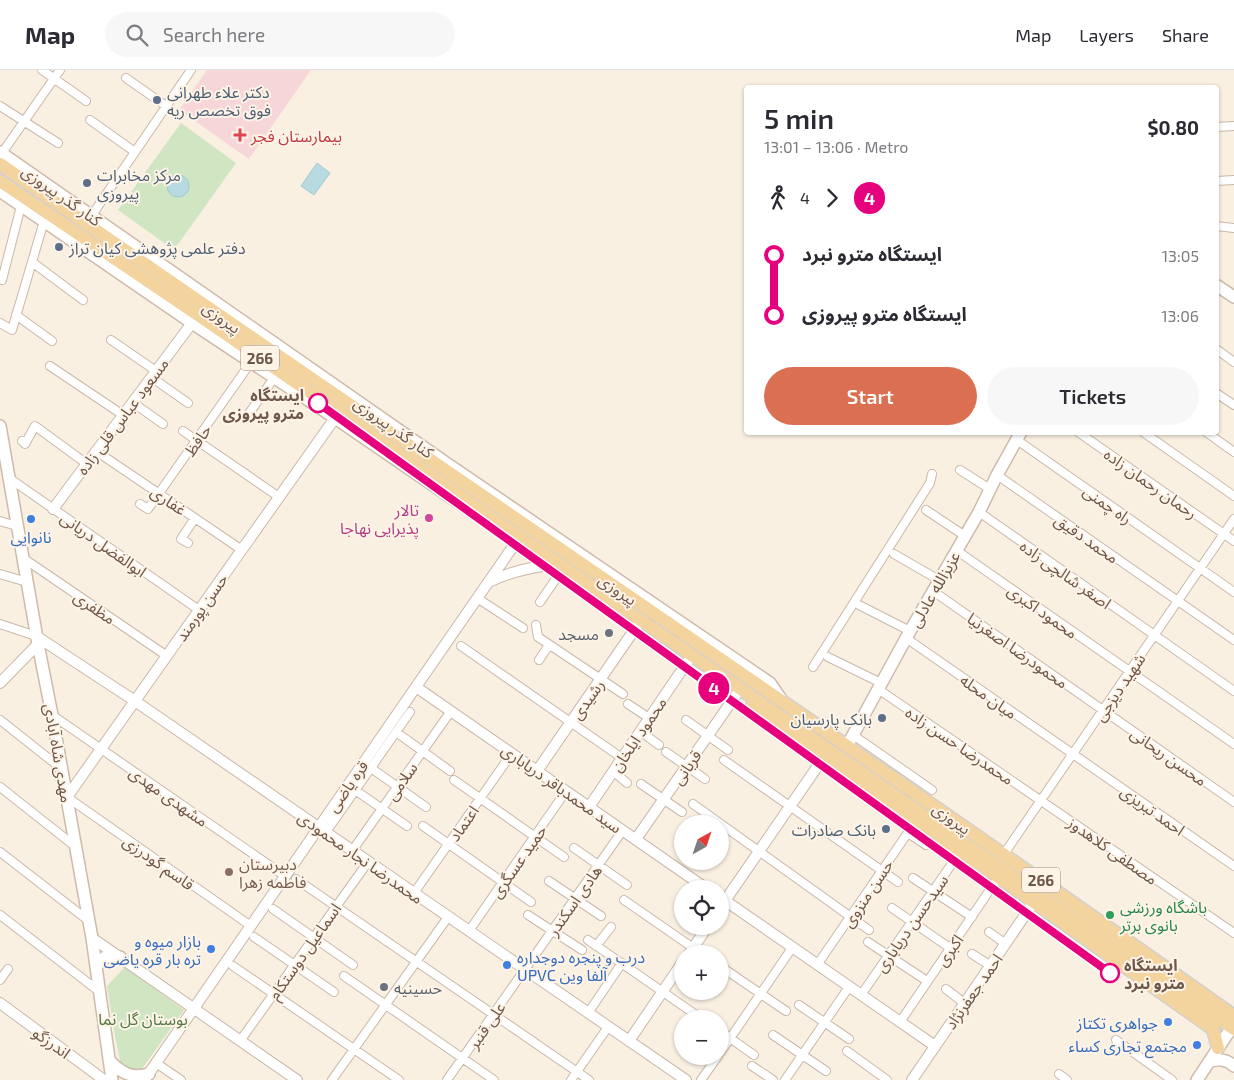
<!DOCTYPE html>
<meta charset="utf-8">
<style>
body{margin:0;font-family:"Exo 2","Noto Sans Arabic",sans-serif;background:#f7f7f7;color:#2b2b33;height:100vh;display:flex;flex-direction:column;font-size:19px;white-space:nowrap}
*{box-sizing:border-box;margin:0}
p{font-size:16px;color:#7c7c81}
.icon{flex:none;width:28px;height:28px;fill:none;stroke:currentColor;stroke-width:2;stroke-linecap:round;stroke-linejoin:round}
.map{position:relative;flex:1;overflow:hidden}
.sheet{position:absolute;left:744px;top:15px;width:475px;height:350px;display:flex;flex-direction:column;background:#fff;border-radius:5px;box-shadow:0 1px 4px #0004}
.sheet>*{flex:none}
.badge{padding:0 10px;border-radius:16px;font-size:18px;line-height:32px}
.needle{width:32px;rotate:40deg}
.tools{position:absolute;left:674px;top:745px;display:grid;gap:10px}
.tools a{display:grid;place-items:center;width:55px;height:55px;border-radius:50%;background:#fff;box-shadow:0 1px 4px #0004;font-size:25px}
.map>.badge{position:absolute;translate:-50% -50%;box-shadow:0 0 0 2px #fff}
.legs{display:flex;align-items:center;gap:8px;height:55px;padding:0 20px;font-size:16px}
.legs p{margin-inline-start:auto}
.overview{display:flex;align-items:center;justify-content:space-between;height:85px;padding:0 20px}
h1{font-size:28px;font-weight:600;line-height:38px}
.action{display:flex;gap:10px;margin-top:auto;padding:10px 20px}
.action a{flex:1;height:58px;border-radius:30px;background:#da6f51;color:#fff;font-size:20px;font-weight:600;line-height:58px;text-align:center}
.action a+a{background:#f7f7f7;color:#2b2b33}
ul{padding:0 20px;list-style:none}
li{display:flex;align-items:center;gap:18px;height:60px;font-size:19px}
li i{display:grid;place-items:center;width:8px;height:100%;margin:0 6px;background:currentColor}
li i::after{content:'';width:12px;height:12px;margin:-6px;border:4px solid;border-radius:50%;background:#fff}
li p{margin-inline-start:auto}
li:first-child i{background:linear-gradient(#0000 50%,currentColor 0)}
li:last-child i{background:linear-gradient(currentColor 50%,#0000 0)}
header{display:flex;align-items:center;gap:30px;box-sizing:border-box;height:70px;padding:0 25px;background:#fff;border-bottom:1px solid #e1e1e2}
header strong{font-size:24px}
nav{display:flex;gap:28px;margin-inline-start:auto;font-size:18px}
.search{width:350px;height:45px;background:#f7f7f7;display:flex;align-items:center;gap:12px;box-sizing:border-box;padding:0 18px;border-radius:28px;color:#7c7c81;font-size:19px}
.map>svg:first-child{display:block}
</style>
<header>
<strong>Map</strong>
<div class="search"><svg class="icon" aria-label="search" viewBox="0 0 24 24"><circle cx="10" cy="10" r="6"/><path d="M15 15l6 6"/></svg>Search here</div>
<nav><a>Map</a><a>Layers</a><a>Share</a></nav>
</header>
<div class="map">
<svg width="1234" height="1010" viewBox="0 0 1234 1010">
<rect width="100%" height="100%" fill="#faf0e2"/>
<path fill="#f7d6d9" d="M207,0h104l-62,89 -70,-49z"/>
<path fill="#d0e5c2" d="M181,53l55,40 -62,87 -56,-40z
M125,897l59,43 -50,70h-10l-9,-44 -8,-50z"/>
<path fill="#b8dbe1" stroke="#a0cad2" d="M317,93l13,10 -16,22 -13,-9z
M167 116a11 11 0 1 1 22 0a11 11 0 1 1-22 0Z"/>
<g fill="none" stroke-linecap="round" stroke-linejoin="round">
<defs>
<path id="minor" d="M42,0l44,31
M126,8l40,28
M0,36l58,37
M90,50l45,32
M1216,57l18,-1
M2,83l58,-83
M1216,111l18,-1
M92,145l99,-145
M1216,156l18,2
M32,192l51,38
M2,210l19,-74
M16,245l36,26
M0,253l12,7 32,-109
M111,270l45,31
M1216,279l18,13
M50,296l73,49
M151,307l37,26
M1216,323l18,12
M132,332l31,22
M245,349l29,-41
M183,361l96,66
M1078,362l156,109
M1143,362l91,64
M1206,362l28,20
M1017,370l217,152
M22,371l3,3 10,-18 52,38
M96,381l146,99
M960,400l30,19
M997,405l237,165
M9,408l190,132
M140,434l8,5 103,-147
M926,440l39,26
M979,442l255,179
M0,451l17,5
M188,473l-7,-4 14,-21
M956,480l278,194
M894,484l45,26
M23,488l144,98
M0,504l27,8
M933,521l301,211
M477,528l46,30
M540,532l20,-29
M859,535l51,26
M0,554l36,12
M536,555l2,12 85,57
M906,568l328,228
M461,576l161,112
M828,587l53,26
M539,590l10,-15
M813,597l117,-184 2,-9
M878,619l356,244
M628,634l21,14
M52,645l233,161
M0,650l62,49
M686,650l42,30
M640,661l19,14
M396,662l54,39
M853,665l79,55
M666,682l39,27
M724,690l174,122
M371,698l55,39
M613,701l14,12
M454,710l110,77
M641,714l41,28
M0,717l76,60
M355,720l52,36
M67,727l184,129
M693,734l176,126
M423,756l108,76
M326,762l84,-120
M908,763l18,12
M574,778l53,37
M352,781l99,-140
M0,782l89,69
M1004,784l230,-335
M913,808l59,39
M296,809l293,201
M549,811l52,35
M414,823l98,-140
M624,830l78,54
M892,838l58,40
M273,839l80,56
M0,845l100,77
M528,845l54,35
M469,861l97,-140
M989,862l17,12
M254,867l80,55
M588,870l114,79
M868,872l59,39
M596,876l15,-19
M972,884l19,12
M817,895l99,-144
M233,896l166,114
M720,896l66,45
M344,906l150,104
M0,910l8,-11
M946,919l18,14
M861,925l99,-143
M799,935l50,34
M588,943l34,-50
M900,952l98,-144
M720,961l34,24
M773,965l53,36
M1116,970l56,40
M240,971l128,-179
M847,981l40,29
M720,983l72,-105
M156,993l25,17
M752,996l21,14
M1059,1004l8,6
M332,1010l116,-163
M447,1010l176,-250
M571,1010l37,-53
M701,1010l17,-24
M785,1010l64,-93"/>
<path id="tertiary" d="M53,439l139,-186
M489,512c20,-10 38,-14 60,-17
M36,566l99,65 551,379
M0,613l38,-39
M416,617l291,202
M537,701l100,-145
M67,727l268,-379
M589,737l99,-146
M636,769l100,-144
M720,827l215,149
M720,838l104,-151
M92,868l205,142
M689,884l19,-28
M0,933l104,77
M629,971l53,-78
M145,1009l371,-537
M912,1010l122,-178"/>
<path id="secondary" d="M0,82l449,313 321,218 11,16
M0,121l192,132 143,95 181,124 4,-6
M1216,215l18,12
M0,356l38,218 14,71 40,223 20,142
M847,676l63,-115 69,-119 18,-37 24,-43
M97,895l8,-8h15
M109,990c12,13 23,19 40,14
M1210,991c10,-2 16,-2 24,5
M1197,1010l35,-53"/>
<path id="primary" d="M0,94c411,284 826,564 1234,852
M0,111l198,134 1036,714
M752,636l282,196 179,127 5,19"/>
</defs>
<use href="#minor" stroke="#c9b8aa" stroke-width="10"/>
<use href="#tertiary" stroke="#c9b8aa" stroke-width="12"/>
<use href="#secondary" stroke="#cebaaa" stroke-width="14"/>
<use href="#primary" stroke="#d6d0cd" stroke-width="15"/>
<use href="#minor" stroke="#fff" stroke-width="8"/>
<use href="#tertiary" stroke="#fff" stroke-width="10"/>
<use href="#secondary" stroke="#fff" stroke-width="11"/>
<use href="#primary" stroke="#f3d49f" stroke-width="12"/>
</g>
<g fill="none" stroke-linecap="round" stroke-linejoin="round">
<defs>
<path id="line-1" d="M318,333l792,570"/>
</defs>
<use href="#line-1" stroke="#fff" stroke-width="11"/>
<use href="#line-1" stroke="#e6007e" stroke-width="8"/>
</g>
<g fill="#5c6f8a" stroke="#fdf4e7" stroke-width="2">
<circle cx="157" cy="30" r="5"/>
<circle cx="87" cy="113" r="5"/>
<circle cx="59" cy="177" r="5"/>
<circle cx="882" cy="648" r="5"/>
<circle cx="886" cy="759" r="5"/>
</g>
<path fill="#e0444e" stroke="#fdf4e7" stroke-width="2" d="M237.5 57.5h5v5h5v5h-5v5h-5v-5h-5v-5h5z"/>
<g fill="#fff" stroke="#e6007e" stroke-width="2.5">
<circle cx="318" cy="333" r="9"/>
<circle cx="1110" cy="903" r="9"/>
</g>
<circle fill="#d1479c" stroke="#fdf4e7" stroke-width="2" cx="429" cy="448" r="5"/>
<g fill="#3f7fe0" stroke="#fdf4e7" stroke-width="2">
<circle cx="31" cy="449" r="5"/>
<circle cx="211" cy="879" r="5"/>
<circle cx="507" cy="895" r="5"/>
<circle cx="1168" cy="952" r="5"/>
<circle cx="1197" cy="975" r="5"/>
</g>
<g fill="#6b7280" stroke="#fdf4e7" stroke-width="2">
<circle cx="609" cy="563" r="5"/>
<circle cx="384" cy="917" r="5"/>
</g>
<circle fill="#8d6e63" stroke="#fdf4e7" stroke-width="2" cx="229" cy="802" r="5"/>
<circle fill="#2e9e5b" stroke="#fdf4e7" stroke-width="2" cx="1110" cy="845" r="5"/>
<g text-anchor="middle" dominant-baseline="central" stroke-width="4" stroke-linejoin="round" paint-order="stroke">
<g fill="#fdf4e7" stroke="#99867a" stroke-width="1">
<rect x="241" y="275.5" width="38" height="25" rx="4"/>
<rect x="1022" y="797.5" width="38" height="25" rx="4"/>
</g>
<g font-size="15" font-weight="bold" fill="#6e574b">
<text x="260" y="288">266</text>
<text x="1041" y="810">266</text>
</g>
<g font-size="16" fill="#4e5e75" stroke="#fdf4e7" text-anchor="start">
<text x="167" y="21">دکتر علاء طهرانی<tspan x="167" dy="18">فوق تخصص ریه</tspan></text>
<text x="97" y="104">مرکز مخابرات<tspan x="97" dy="18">پیروزی</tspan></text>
<text x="69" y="177">دفتر علمی پژوهشی کیان تراز</text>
<text x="872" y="648" text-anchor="end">بانک پارسیان</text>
<text x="876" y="759" text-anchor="end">بانک صادرات</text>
</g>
<g font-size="16" fill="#be3a42" stroke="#fdf4e7" text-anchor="start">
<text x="251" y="65">بیمارستان فجر</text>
</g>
<g font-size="16" fill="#6e574b" stroke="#fdf4e7">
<text transform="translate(62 125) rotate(35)">کنار گذر پیروزی</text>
<text transform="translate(222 247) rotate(35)">پیروزی</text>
<text transform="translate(122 346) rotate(-53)">مسعود عباس قلی زاده</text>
<text transform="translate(394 357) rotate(35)">کنار گذر پیروزی</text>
<text transform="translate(197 370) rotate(-55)">حافظ</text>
<text transform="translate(1151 413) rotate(35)">رحمان رحمان زاده</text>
<text transform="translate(169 430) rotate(34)">غفاری</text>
<text transform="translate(1108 434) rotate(35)">راه چمنی</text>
<text transform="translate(1087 468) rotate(35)">محمد دقیق</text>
<text transform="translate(104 474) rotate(35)">ابوالفضل دریانی</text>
<text transform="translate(1066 504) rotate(35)">اصغر شالچی زاده</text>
<text transform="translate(618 519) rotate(34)">پیروزی</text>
<text transform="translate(934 519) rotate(-60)">عزیزالله عادلی</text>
<text transform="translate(95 537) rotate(34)">مظفری</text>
<text transform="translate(201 537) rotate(-55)">حسن پورمند</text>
<text transform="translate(1043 541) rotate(35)">محمود اکبری</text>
<text transform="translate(1018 580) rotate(35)">محمودرضا اصغرنیا</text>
<text transform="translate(1119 617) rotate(-56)">شهید دیزجی</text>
<text transform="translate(989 626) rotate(35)">میان محله</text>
<text transform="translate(587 629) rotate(-55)">رشیدی</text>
<text transform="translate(638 664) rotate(-56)">محمود ایلخان</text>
<text transform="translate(960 675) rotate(34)">محمدرضا حسن زاده</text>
<text transform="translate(59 683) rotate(80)">مهدی شاه آبادی</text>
<text transform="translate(1169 686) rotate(35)">محسن ریحانی</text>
<text transform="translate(686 697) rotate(-55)">قربانی</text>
<text transform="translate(401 711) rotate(-55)">سلامی</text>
<text transform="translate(347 716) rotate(-55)">قره یاضی</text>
<text transform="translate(562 718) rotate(35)">سید محمدباقر دریاباری</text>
<text transform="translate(169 726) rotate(35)">مشهدی مهدی</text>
<text transform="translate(1153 740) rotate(35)">احمد تبریزی</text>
<text transform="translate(952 748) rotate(35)">پیروزی</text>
<text transform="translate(463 753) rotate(-55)">اعتماد</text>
<text transform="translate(1113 780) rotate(35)">مصطفی کلاهدوز</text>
<text transform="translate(361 787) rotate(35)">محمدرضا نجار محمودی</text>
<text transform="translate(518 791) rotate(-55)">حمید عسگری</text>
<text transform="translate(159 792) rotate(35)">قاسم گودرزی</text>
<text transform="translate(867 823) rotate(-56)">حسن منزوی</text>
<text transform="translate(574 830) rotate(-55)">هادی اسکندر</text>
<text transform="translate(911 853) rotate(-55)">سیدحسن دریاباری</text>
<text transform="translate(949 880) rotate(-55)">اکبری</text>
<text transform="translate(304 881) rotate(-55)">اسماعیل دوستکام</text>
<text transform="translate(973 921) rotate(-55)">احمد جعفرنژاد</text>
<text transform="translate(486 955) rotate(-55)">علی قنبر</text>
<text transform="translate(52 972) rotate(36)">اندرزگو</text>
</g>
<g font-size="16" font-weight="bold" fill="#6e574b" stroke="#fdf4e7" text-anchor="end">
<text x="304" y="324">ایستگاه<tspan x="304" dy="18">مترو پیروزی</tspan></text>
<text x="1124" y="894" text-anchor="start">ایستگاه<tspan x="1124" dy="18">مترو نبرد</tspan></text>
</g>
<g font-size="16" fill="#b23c85" stroke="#fdf4e7" text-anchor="end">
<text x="419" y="439">تالار<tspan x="419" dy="18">پذیرایی نهاجا</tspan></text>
</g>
<g font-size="16" fill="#366cbe" stroke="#fdf4e7" text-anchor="end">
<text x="31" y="466" text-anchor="middle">نانوایی</text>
<text x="201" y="870">بازار میوه و<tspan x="201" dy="18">تره بار قره یاضی</tspan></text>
<text x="517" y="886" text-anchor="start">درب و پنجره دوجداره<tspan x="517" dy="18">UPVC آلفا وین</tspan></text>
<text x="1158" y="952">جواهری تکتاز</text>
<text x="1187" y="975">مجتمع تجاری کساء</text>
</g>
<g font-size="16" fill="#5b616d" stroke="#fdf4e7" text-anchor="end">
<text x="599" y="563">مسجد</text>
<text x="394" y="917" text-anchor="start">حسینیه</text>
</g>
<g font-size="16" fill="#785e54" stroke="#fdf4e7" text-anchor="start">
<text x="239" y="793">دبیرستان<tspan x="239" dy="18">فاطمه زهرا</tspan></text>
</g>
<g font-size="16" fill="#27864d" stroke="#fdf4e7" text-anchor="start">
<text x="1120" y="836">باشگاه ورزشی<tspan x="1120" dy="18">بانوی برتر</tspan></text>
</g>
<g font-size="16" fill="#557947" stroke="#fdf4e7">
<text x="143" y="948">بوستان گل نما</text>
</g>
</g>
</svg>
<div class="tools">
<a><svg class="needle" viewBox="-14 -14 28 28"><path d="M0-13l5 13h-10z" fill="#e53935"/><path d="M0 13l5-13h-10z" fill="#7c7c81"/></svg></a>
<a><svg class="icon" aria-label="locate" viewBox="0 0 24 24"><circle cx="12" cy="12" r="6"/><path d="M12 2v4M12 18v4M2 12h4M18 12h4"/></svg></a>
<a>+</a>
<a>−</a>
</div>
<b class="badge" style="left:714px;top:618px;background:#e6007e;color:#fff">4</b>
<section class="sheet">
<div class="overview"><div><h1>5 min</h1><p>13:01 – 13:06 · Metro</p></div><b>$0.80</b></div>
<div class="legs"><svg class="icon" aria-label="walk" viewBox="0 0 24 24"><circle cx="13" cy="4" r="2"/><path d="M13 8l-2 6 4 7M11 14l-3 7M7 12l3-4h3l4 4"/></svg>4<svg class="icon" aria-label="forward" viewBox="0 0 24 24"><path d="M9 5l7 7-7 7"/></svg><b class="badge" style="background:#e6007e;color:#fff">4</b></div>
<ul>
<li><i style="color:#e6007e"></i><b>ایستگاه مترو نبرد</b><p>13:05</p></li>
<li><i style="color:#e6007e"></i><b>ایستگاه مترو پیروزی</b><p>13:06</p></li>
</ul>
<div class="action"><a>Start</a><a>Tickets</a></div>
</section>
</div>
